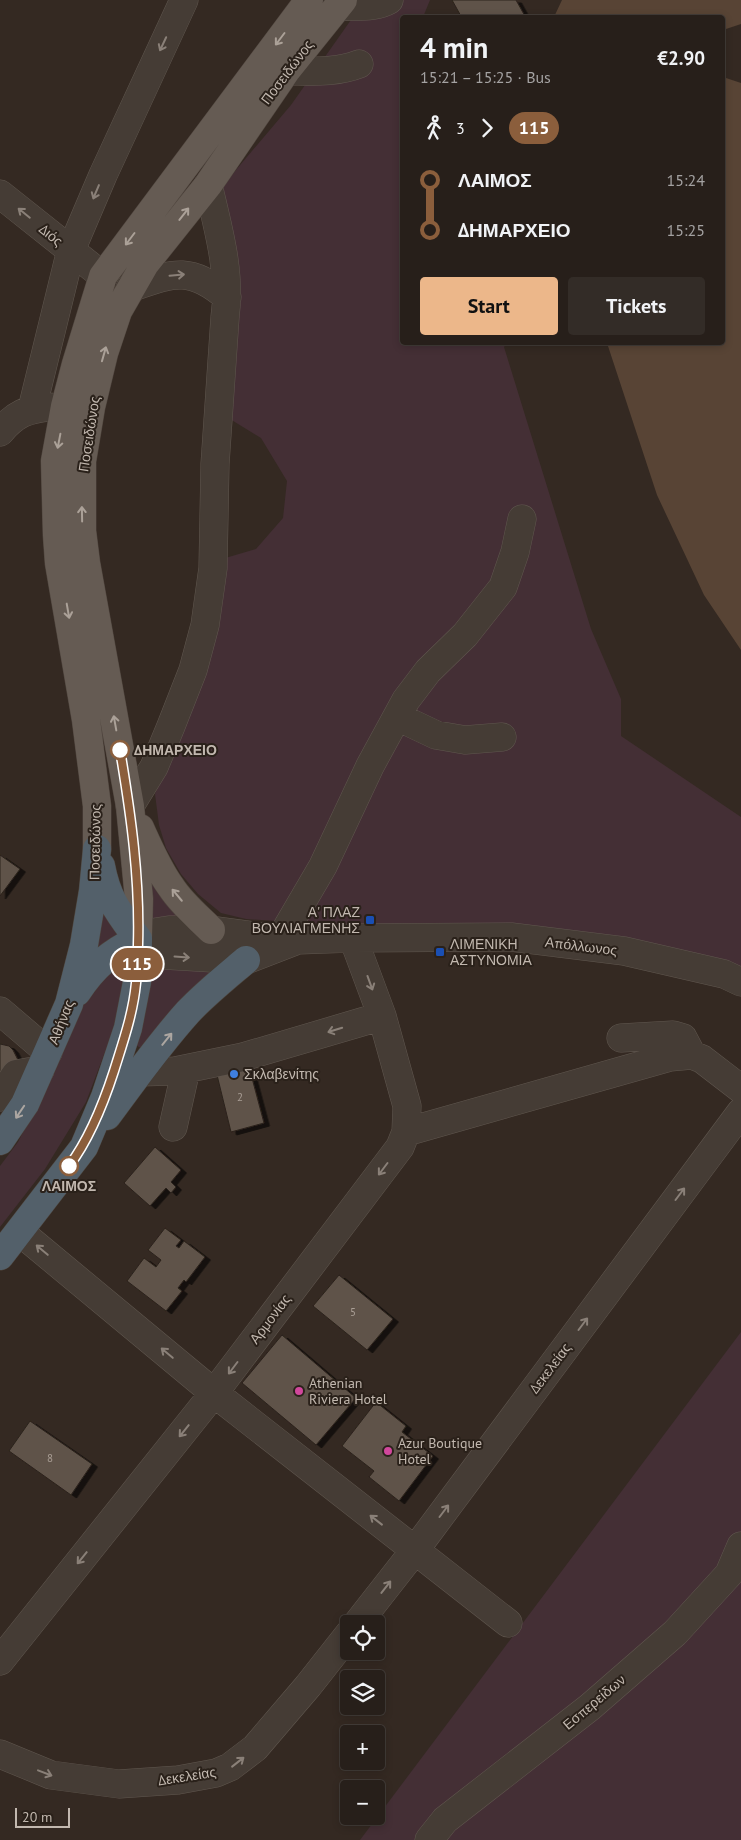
<!DOCTYPE html>
<meta charset="utf-8">
<style>
body{margin:0;font-family:"PT Sans",sans-serif;background:#332c27;color:#f1f3f6;height:100vh;display:flex;flex-direction:column;font-size:19px;white-space:nowrap}
*{box-sizing:border-box;margin:0}
p{font-size:16px;color:#a4a2a2}
.icon{flex:none;width:28px;height:28px;fill:none;stroke:currentColor;stroke-width:2;stroke-linecap:round;stroke-linejoin:round}
.map{position:relative;flex:1;overflow:hidden}
.sheet{position:absolute;left:400px;top:15px;width:325px;height:330px;display:flex;flex-direction:column;background:#271f1a;border-radius:5px;box-shadow:0 2px 8px #0003,0 0 0 1px #433d39}
.sheet>*{flex:none}
.badge{padding:0 10px;border-radius:16px;font-size:18px;line-height:32px}
.controls{position:absolute;left:340px;top:1615px;display:grid;gap:10px}
.controls a{display:grid;place-items:center;width:45px;height:45px;border-radius:5px;background:#271f1a;box-shadow:0 2px 8px #0003,0 0 0 1px #433d39;font-size:25px}
.scale{position:absolute;left:15px;bottom:12px;width:55px;box-sizing:border-box;padding-left:5px;border:2px solid #c2b8af;border-top:0;font-size:14px;line-height:18px;white-space:nowrap;color:#c2b8af;-webkit-text-stroke:4px #2a211a;paint-order:stroke}
.map>.badge{position:absolute;translate:-50% -50%;box-shadow:0 0 0 2px #fff}
.legs{display:flex;align-items:center;gap:8px;height:55px;padding:0 20px;font-size:16px}
.legs p{margin-inline-start:auto}
.head{display:flex;align-items:center;justify-content:space-between;height:85px;padding:0 20px}
h1{font-size:28px;font-weight:800;line-height:38px}
.button{display:flex;gap:10px;margin-top:auto;padding:10px 20px}
.button a{flex:1;height:58px;border-radius:5px;background:#ecb78a;color:#111;font-size:20px;font-weight:800;line-height:58px;text-align:center}
.button a+a{background:#332c27;color:#f1f3f6}
ul{padding:0 20px;list-style:none}
li{display:flex;align-items:center;gap:18px;height:50px;font-size:19px}
li i{display:grid;place-items:center;width:8px;height:100%;margin:0 6px;background:currentColor}
li i::after{content:'';width:12px;height:12px;margin:-6px;border:4px solid;border-radius:50%;background:#271f1a}
li p{margin-inline-start:auto}
li:first-child i{background:linear-gradient(#0000 50%,currentColor 0)}
li:last-child i{background:linear-gradient(currentColor 50%,#0000 0)}
.map>svg:first-child{display:block}
</style>
<div class="map">
<svg width="741" height="1840" viewBox="0 0 741 1840">
<defs>
<filter id="shadow"><feDropShadow dx="5.5" dy="3" stdDeviation="0" flood-color="#0009"/></filter>
</defs>
<rect width="100%" height="100%" fill="#342922"/>
<path fill="#442f35" d="M365,0h65l-7,17 -21,1v324l105,1 -3,4 87,282 30,70v37l120,81v154l-140,-29 -355,-23 -25,-6 -23,-19 -17,-20 -15,-26 -7,-23 -4,-31 58,-162 9,-73 34,-10 27,-31 4,-37 -26,-43 -31,-19 -11,-229 72,-85z
M145,868l50,56h-44z
M102,896l22,37 -14,6 -15,12z
M123,956l3,10 -4,41 -36,95 -41,67 -45,58v-61l18,-24 33,-65 34,-85z
M228,965l-84,85 -10,-6 14,-78z
M741,1332v508h-381z"/>
<path fill="#584435" d="M562,0h179v24l-18,6 -1,-12 -168,-1z
M723,77l18,6v567l-37,-55 -47,-100 -50,-152 115,-1z"/>
<path fill="#5e5248" stroke="#2c231c" filter="url(#shadow)" d="M452,0h64l10,18h-64z
M0,855l20,14 -20,27z
M0,1044l9,2 4,4 5,10 -18,30z
M248,1063l16,60 -33,9 -15,-61z
M155,1147l26,23 -10,12 5,5 -5,6 -5,-5 -16,18 -26,-23z
M165,1228l16,12 -5,6 3,2 5,-7 21,16 -19,25 -2,-2 -6,8 4,3 -16,20 -39,-30 17,-23 12,9 5,-7 -13,-10z
M339,1275l54,44 -26,31 -54,-44z
M282,1335l74,63 -40,47 -74,-62z
M376,1402l30,24 -4,6 31,24 -34,45 -30,-24 5,-6 -32,-25z
M30,1421l62,43 -21,31 -62,-44z"/>
<g fill="none" stroke-linecap="round" stroke-linejoin="round">
<defs>
<path id="minor" d="M338,7c17,-2 35,2 51,-7
M286,71c25,0 50,2 73,-7
M0,194l103,82
M130,288c43,-15 60,-23 97,9
M32,409l39,-159 32,-75 81,-175
M0,432c15,-18 27,-23 50,-25
M398,717l38,18 29,5 37,-3
M130,806l24,-39 17,-41 22,-56 12,-45 8,-57 2,-104 10,-147c6,-45 -7,-89 -17,-132
M277,939l8,-8 38,-65 47,-100 36,-66 22,-29 37,-36 38,-48 12,-35 7,-33
M298,940l-52,20 -83,-5 -14,-7 -11,-9 12,-6 19,-3h42l66,9 21,1 55,-2 158,-1 113,14 100,23 17,8
M0,1011l48,41
M621,1038l52,-3 10,3 9,17
M139,1072l36,-1 68,-14 139,-41
M0,1097l16,-23 24,-4
M173,1127l13,-58
M406,1132l264,-75 22,-2 10,4 39,30
M20,1232l194,161 294,230
M357,1624l58,-74 326,-438
M0,1661l214,-268 186,-246 6,-15 1,-26 -25,-90 -29,-78
M0,1754l51,21 68,9 59,-4 38,-7 14,-6 25,-19 53,-62 41,-52
M429,1840l16,-20 145,-113 85,-74 54,-59 12,-28"/>
<path id="major" d="M140,828c9,20 18,41 31,59 11,17 26,29 40,43
M97,849v-43l-11,-86 -27,-157 -2,-28 -2,-74 10,-55 11,-42 27,-88 206,-276
M138,939l1,-40 -9,-93 -44,-243 -4,-32v-70l9,-54 13,-54 14,-42 27,-47 63,-79 78,-114 57,-71"/>
<path id="highway" d="M101,866c6,33 18,47 37,73
M77,992c17,-26 33,-39 61,-53
M107,1116c26,-35 52,-72 81,-104 18,-19 38,-35 58,-52
M0,1141l25,-37 44,-100 15,-59 9,-54 4,-42
M0,1256l84,-109 21,-50 23,-69 9,-46 1,-43"/>
</defs>
<use href="#minor" stroke="#60574f" stroke-width="29"/>
<use href="#major" stroke="#4f453e" stroke-width="29"/>
<use href="#highway" stroke="#4d443c" stroke-width="29"/>
<use href="#minor" stroke="#453c35" stroke-width="28"/>
<use href="#major" stroke="#655b53" stroke-width="28"/>
<use href="#highway" stroke="#53606a" stroke-width="28"/>
</g>
<defs><path id="oneway-shaft" d="M-6 0H5M1.5-3L5.5 0L1.5 3" fill="none" stroke-width="1.6" stroke-linecap="round" stroke-linejoin="round" transform="scale(1.25)"/></defs>
<g stroke="#aba198">
<use href="#oneway-shaft" transform="translate(280 39) rotate(127)"/>
<use href="#oneway-shaft" transform="translate(184 214) rotate(-52)"/>
<use href="#oneway-shaft" transform="translate(130 239) rotate(127)"/>
<use href="#oneway-shaft" transform="translate(104 354) rotate(-74)"/>
<use href="#oneway-shaft" transform="translate(59 441) rotate(101)"/>
<use href="#oneway-shaft" transform="translate(82 514) rotate(-91)"/>
<use href="#oneway-shaft" transform="translate(68 611) rotate(80)"/>
<use href="#oneway-shaft" transform="translate(115 723) rotate(-100)"/>
<use href="#oneway-shaft" transform="translate(177 895) rotate(-130)"/>
</g>
<g stroke="#8a8078">
<use href="#oneway-shaft" transform="translate(163 44) rotate(115)"/>
<use href="#oneway-shaft" transform="translate(96 192) rotate(113)"/>
<use href="#oneway-shaft" transform="translate(24 213) rotate(-141)"/>
<use href="#oneway-shaft" transform="translate(177 275) rotate(-5)"/>
<use href="#oneway-shaft" transform="translate(182 957) rotate(4)"/>
<use href="#oneway-shaft" transform="translate(370 983) rotate(70)"/>
<use href="#oneway-shaft" transform="translate(335 1030) rotate(163)"/>
<use href="#oneway-shaft" transform="translate(383 1169) rotate(127)"/>
<use href="#oneway-shaft" transform="translate(680 1194) rotate(-53)"/>
<use href="#oneway-shaft" transform="translate(42 1250) rotate(-140)"/>
<use href="#oneway-shaft" transform="translate(583 1324) rotate(-53)"/>
<use href="#oneway-shaft" transform="translate(167 1353) rotate(-140)"/>
<use href="#oneway-shaft" transform="translate(233 1368) rotate(127)"/>
<use href="#oneway-shaft" transform="translate(184 1431) rotate(129)"/>
<use href="#oneway-shaft" transform="translate(444 1511) rotate(-53)"/>
<use href="#oneway-shaft" transform="translate(376 1520) rotate(-142)"/>
<use href="#oneway-shaft" transform="translate(82 1558) rotate(129)"/>
<use href="#oneway-shaft" transform="translate(386 1587) rotate(-52)"/>
<use href="#oneway-shaft" transform="translate(238 1762) rotate(-38)"/>
<use href="#oneway-shaft" transform="translate(45 1773) rotate(21)"/>
</g>
<g stroke="#aca6a1">
<use href="#oneway-shaft" transform="translate(167 1039) rotate(-51)"/>
<use href="#oneway-shaft" transform="translate(20 1112) rotate(124)"/>
</g>
<g fill="none" stroke-linecap="round" stroke-linejoin="round">
<defs>
<path id="line-1" d="M69,1166c21,-28 34,-61 45,-95 9,-29 19,-57 22,-88 2,-12 1,-25 2,-38 2,-66 -7,-130 -18,-195"/>
</defs>
<use href="#line-1" stroke="#fff" stroke-width="11"/>
<use href="#line-1" stroke="#8b5e3c" stroke-width="8"/>
</g>
<g fill="#fff" stroke="#8b5e3c" stroke-width="2.5">
<circle cx="120" cy="750" r="9"/>
<circle cx="69" cy="1166" r="9"/>
</g>
<g fill="#1a4fb4" stroke="#2a211a" stroke-width="2">
<rect x="365" y="915" width="10" height="10" rx="2.5"/>
<rect x="435" y="947" width="10" height="10" rx="2.5"/>
</g>
<circle fill="#3f7fe0" stroke="#2a211a" stroke-width="2" cx="234" cy="1074" r="5"/>
<g fill="#d1479c" stroke="#2a211a" stroke-width="2">
<circle cx="299" cy="1391" r="5"/>
<circle cx="388" cy="1451" r="5"/>
</g>
<g text-anchor="middle" dominant-baseline="central" stroke-width="4" stroke-linejoin="round" paint-order="stroke">
<g font-size="11" fill="#a99e95">
<text x="240" y="1097">2</text>
<text x="353" y="1312">5</text>
<text x="50" y="1458">8</text>
</g>
<g font-size="14" fill="#c2b8af" stroke="#2a211a">
<text transform="translate(287 72) rotate(-53)">Ποσειδώνος</text>
<text transform="translate(51 235) rotate(39)">Διός</text>
<text transform="translate(89 434) rotate(-81)">Ποσειδώνος</text>
<text transform="translate(95 842) rotate(-89)">Ποσειδώνος</text>
<text transform="translate(581 946) rotate(7)">Απόλλωνος</text>
<text transform="translate(61 1022) rotate(-68)">Αθήνας</text>
<text transform="translate(270 1319) rotate(-53)">Αρμονίας</text>
<text transform="translate(550 1368) rotate(-53)">Δεκελείας</text>
<text transform="translate(594 1702) rotate(-40)">Εσπερείδων</text>
<text transform="translate(187 1776) rotate(-9)">Δεκελείας</text>
</g>
<g font-size="14" font-weight="bold" fill="#c2b8af" stroke="#2a211a" text-anchor="start">
<text x="134" y="750">ΔΗΜΑΡΧΕΙΟ</text>
<text x="69" y="1186" text-anchor="middle">ΛΑΙΜΟΣ</text>
</g>
<g font-size="14" fill="#c2b8af" stroke="#2a211a" text-anchor="start">
<text x="360" y="912" text-anchor="end">Α' ΠΛΑΖ<tspan x="360" dy="16">ΒΟΥΛΙΑΓΜΕΝΗΣ</tspan></text>
<text x="450" y="944">ΛΙΜΕΝΙΚΗ<tspan x="450" dy="16">ΑΣΤΥΝΟΜΙΑ</tspan></text>
<text x="244" y="1074">Σκλαβενίτης</text>
<text x="309" y="1383">Athenian<tspan x="309" dy="16">Riviera Hotel</tspan></text>
<text x="398" y="1443">Azur Boutique<tspan x="398" dy="16">Hotel</tspan></text>
</g>
</g>
</svg>
<div class="controls">
<a><svg class="icon" aria-label="locate" viewBox="0 0 24 24"><circle cx="12" cy="12" r="6"/><path d="M12 2v4M12 18v4M2 12h4M18 12h4"/></svg></a>
<a><svg class="icon" aria-label="layers" viewBox="0 0 24 24"><path d="M12 4l9 5-9 5-9-5zM3 14l9 5 9-5"/></svg></a>
<a>+</a>
<a>−</a>
</div>
<div class="scale">20 m</div>
<b class="badge" style="left:137px;top:964px;background:#8b5e3c;color:#fff">115</b>
<section class="sheet">
<div class="head"><div><h1>4 min</h1><p>15:21 – 15:25 · Bus</p></div><b>€2.90</b></div>
<div class="legs"><svg class="icon" aria-label="walk" viewBox="0 0 24 24"><circle cx="13" cy="4" r="2"/><path d="M13 8l-2 6 4 7M11 14l-3 7M7 12l3-4h3l4 4"/></svg>3<svg class="icon" aria-label="forward" viewBox="0 0 24 24"><path d="M9 5l7 7-7 7"/></svg><b class="badge" style="background:#8b5e3c;color:#fff">115</b></div>
<ul>
<li><i style="color:#8b5e3c"></i><b>ΛΑΙΜΟΣ</b><p>15:24</p></li>
<li><i style="color:#8b5e3c"></i><b>ΔΗΜΑΡΧΕΙΟ</b><p>15:25</p></li>
</ul>
<div class="button"><a>Start</a><a>Tickets</a></div>
</section>
</div>
